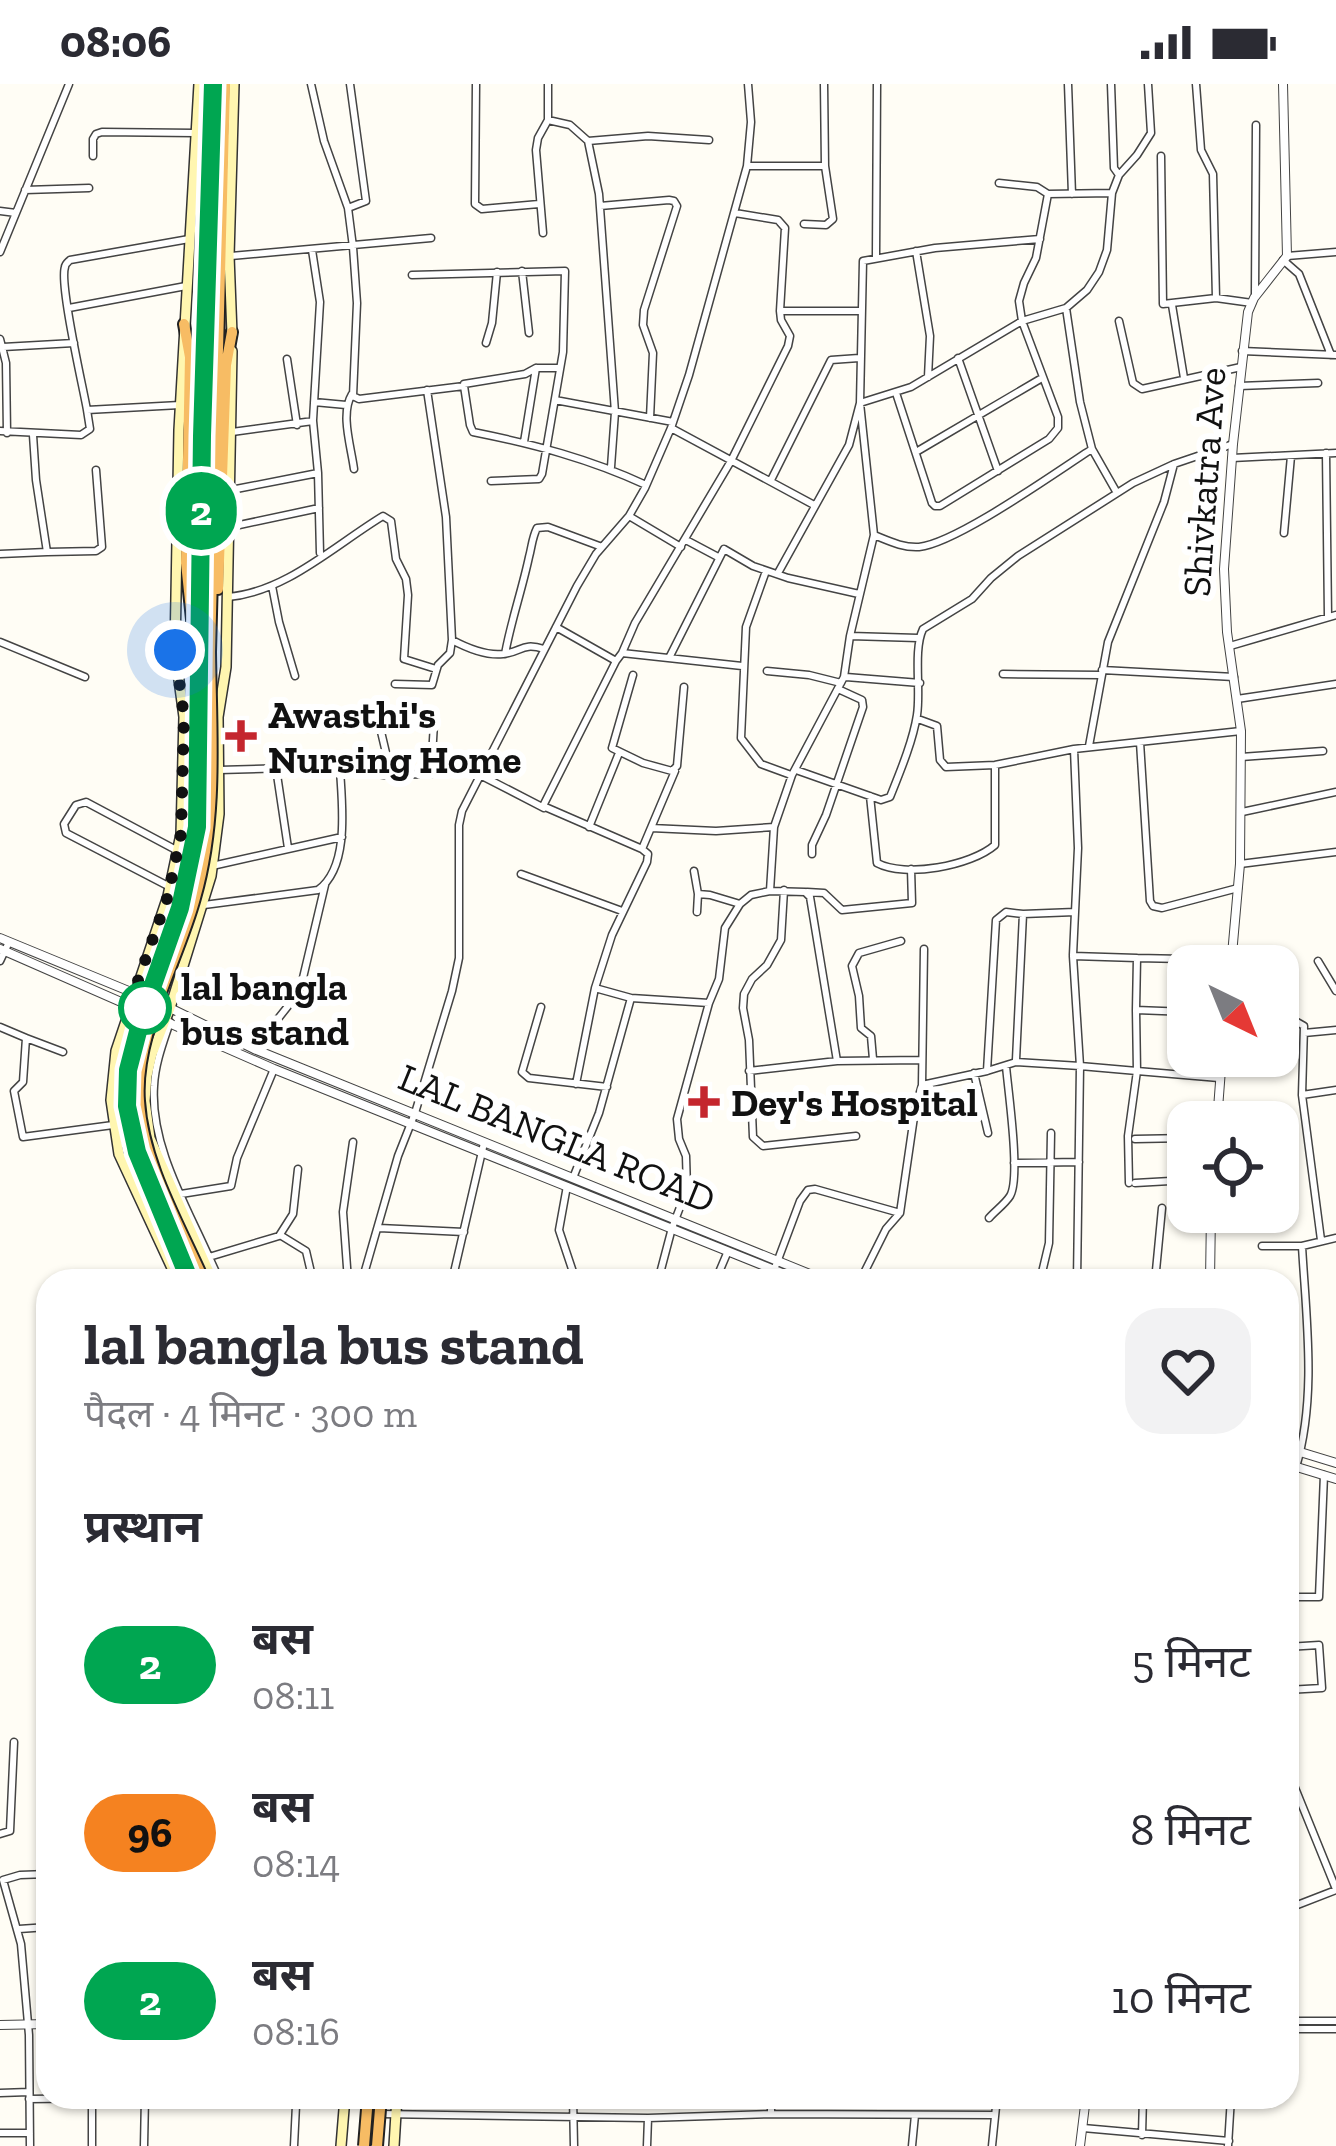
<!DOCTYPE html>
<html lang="hi">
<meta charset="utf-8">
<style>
body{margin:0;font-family:"Zilla Slab","Noto Sans Devanagari",serif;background:#f2f2f3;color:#2b2b33;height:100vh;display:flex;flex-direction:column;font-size:45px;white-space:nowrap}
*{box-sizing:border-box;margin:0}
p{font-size:39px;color:#7c7c81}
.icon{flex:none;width:66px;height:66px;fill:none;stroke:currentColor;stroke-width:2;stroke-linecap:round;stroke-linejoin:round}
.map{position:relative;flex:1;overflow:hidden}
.details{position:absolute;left:36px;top:1185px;width:1263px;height:840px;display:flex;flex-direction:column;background:#fff;border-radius:36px;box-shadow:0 3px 9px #0004}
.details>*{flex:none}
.badge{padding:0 24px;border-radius:39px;font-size:42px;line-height:78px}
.needle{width:78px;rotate:137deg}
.controls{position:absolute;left:1167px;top:861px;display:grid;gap:24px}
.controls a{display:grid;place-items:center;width:132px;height:132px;border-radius:24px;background:#fff;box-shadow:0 3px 9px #0004;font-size:60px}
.you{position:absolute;width:60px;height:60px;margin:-30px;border:9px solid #fff;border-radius:50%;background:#1a73e8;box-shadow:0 0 0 18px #1a73e833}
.map>.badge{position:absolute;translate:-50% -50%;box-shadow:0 0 0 6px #fff}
h2{padding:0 48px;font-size:45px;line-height:108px}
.round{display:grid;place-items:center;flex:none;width:126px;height:126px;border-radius:36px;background:#f2f2f3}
.overview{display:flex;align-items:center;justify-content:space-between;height:204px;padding:0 48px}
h1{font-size:57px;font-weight:700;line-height:90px}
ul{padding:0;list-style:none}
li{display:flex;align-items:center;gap:36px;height:168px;padding:0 48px}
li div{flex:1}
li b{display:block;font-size:45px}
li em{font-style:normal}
li .badge{min-width:132px;font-weight:700;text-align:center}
.status{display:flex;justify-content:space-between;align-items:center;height:84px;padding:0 60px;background:#fff;direction:ltr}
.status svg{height:33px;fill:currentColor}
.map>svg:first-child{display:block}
</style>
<div class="status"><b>08:06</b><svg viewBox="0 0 49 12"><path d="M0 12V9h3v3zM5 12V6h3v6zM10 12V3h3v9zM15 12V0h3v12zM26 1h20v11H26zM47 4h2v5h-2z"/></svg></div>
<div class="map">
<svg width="1336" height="2062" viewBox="0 0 1336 2062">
<rect width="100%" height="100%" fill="#fffdf5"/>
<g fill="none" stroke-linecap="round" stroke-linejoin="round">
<defs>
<path id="minor" d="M311,0l13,57 24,67 5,39 4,56 -4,93 6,3 105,-13 6,39 3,7c60,12 117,27 173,53
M476,0l-1,120 7,5 57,-5
M1068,0l4,110
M1111,0l3,84 5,7
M1196,0l5,66 12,24 3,124
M548,36l22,5 18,16 11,53 16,218 -4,55
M588,57l60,-5 61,4
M93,72v-17l3,-5 6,-2 93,1
M1161,72l2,148 53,-6 36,5
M747,82h78
M999,99l38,4 11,7
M25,106l64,-2
M600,122l69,-6 5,1 3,5 -33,104 -1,15 10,28 -3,65
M348,124l18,-7 -16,-117
M0,127l16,2
M804,140l22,1 7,-6 -8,-53 -1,-82
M543,149l-7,-83 2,-12 10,-18v-36
M312,166l8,52 -7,118
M916,167l14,85 -2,41
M0,168l69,-168
M231,172l200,-18
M1287,172l49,-4
M876,173l1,-173
M1283,176l16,14 32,81
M522,187l7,62
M412,191l153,-4 -2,81 -21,122 -3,5 -48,2
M1255,211l1,-170
M1172,221l12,73
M69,224l117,-22
M1066,224l14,94 12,47 25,44
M780,227h80
M1119,237l14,62 9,6 99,-22
M0,255l6,24 1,70
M486,259l6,-20 5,-51
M3,263l71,-4
M1242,267l94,4
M958,274l40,113
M287,275l10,66
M464,300l61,-10 11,-6
M1239,302l79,-3
M427,306l19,127 6,123c15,8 33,16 51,14 19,-2 19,-12 41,-5
M896,309l36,110 3,3h5l109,-67 9,-11v-11l-36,-96 -3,-20 5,-18 12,-25 12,-64 64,-1
M352,310c-12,20 -1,52 2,75
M555,316l118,22
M314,318l32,3
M87,326c-4,-23 -28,-126 -22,-143 0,-3 3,-5 5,-7l119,-21
M671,344l143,77
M0,347l81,4 9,-6 -3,-19 93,-5
M524,358l12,-74h24
M916,368l126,-74
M1326,369l2,163
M1232,374l104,-5
M318,389l2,80
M771,396l60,-120 28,-2
M231,406l87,-17 -5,-52 -81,11
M629,432l52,31
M230,443l89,-19
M1284,449l7,-77
M874,451c15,6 29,13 45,12 38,-4 137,-75 173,-98
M686,456l32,17
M47,468l49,-1 6,-4 -6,-77
M0,470l47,-2 -11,-72 -3,-45
M766,487l-20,56 -5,111 20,26 30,11
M778,489l71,-128 11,-42 3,-142 72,-13 105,-9
M272,502l7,36 16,54
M228,513c58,-5 107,-52 155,-81l8,5 5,38 10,20 2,16 -4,64 32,10
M556,543l60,34 6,-8 120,13
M850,552l68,2
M0,558l85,35
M1230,562l106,-31
M622,569l13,-30 96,-162 57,-115 2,-10 -9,-16 -1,-9 5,-83 -7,-8 -43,-7
M505,570c6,-33 17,-64 24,-97 3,-11 3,-19 8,-29l11,-1 54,20
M669,574l55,-109 29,17 35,12 71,16
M1102,586l132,7
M767,587l42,4 32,8
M1003,590l98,1
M633,591l-21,73 31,15 29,8 5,-5 7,-79
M846,593l74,6
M395,600l37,1 6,-20 12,-12 2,-13
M1237,615l99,-15
M378,635l9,38 -3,17
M918,635l19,7 3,34 6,7 49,-2 79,-16 167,-18
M1140,658l10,159 3,5 9,2 76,-20
M1089,662l19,-104 56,-140 10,-38
M1241,673l82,-6
M276,684l12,80
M219,686l69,-2 61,2 35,5 47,-1 3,-51
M796,686l85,30 9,-3c10,-25 23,-56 27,-82 4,-25 -4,-65 6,-86l49,-30 19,-21 27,-22 115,-73 41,-19 59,-20
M480,691l64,33
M870,712l7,67c28,15 94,3 118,-18v-80
M1242,728l94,-20
M589,743l30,-74
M651,744l65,3 58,-4
M642,765l33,-78
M812,770v-9l14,-30 37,-108 -1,-7 -24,-11
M1240,780l96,-12
M212,782l130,-29
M694,787l4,23
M521,790l101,37
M170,803l-104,-54 -2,-9 12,-19 10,-3 92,49
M784,806l-3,50 -14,25 -15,14 -8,15 -1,14 6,32 4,97 10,9 93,-10
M770,807l35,1 5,5 27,164
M807,808l17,1 18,17 70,-7 -1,-34
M204,821l114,-15c32,-23 24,-86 22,-120
M697,828l1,-18 12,1 30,9
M1073,871l5,-107 -4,-99
M1137,874l94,2
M0,877l9,-19
M1318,877l18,30
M631,914l78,5
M541,923l-19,65 7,6 78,9
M1188,928l-52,-2 1,61 82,7
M1278,936l19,2 7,4 -2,69 34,-5
M170,938c-7,21 -15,42 -16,64 -4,59 32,119 55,171l70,-21 14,-22 5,-45
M0,943l26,11 -3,44 -9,9 9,46 90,-12
M1304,949l32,-3
M26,954l37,14
M254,965l42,-53 6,-14 23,-97
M873,975l-2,-23 -10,-8 -2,-32 -7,-30 7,-13 42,-12
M1016,976l7,-146
M749,987l88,-10 85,-1
M987,987l9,-151 10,-8 17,2 52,-2
M974,989l14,60
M576,1000l19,-96 17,-53 35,-73 1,-8 -6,-5 -99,-43 73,-145
M922,1001l2,-136
M1302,1011l19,145
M1135,1055l53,-1
M1014,1079l65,-1
M573,1094l26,-65 32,-115 -36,-10
M1129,1099l-1,-47 9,-65 -57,-5 -7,-110 64,2 -1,52
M1135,1099l53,-3
M567,1102l-8,44 14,42 -3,9
M181,1110l50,-8 6,-28 37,-89
M989,1134c6,-7 16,-14 21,-22 11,-18 -2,-106 -4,-130
M379,1144l85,4
M280,1151l26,16 7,30
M1262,1162h40
M209,1173l11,24
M776,1181l24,-64 8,-11 7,-1 85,24
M348,1197l-5,-69 10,-70
M362,1197l36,-125 17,-43 37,-122 7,-33v-133l3,-14 115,-225 19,-32 33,-38 16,-28 26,-60 18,-53 58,-209 4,-44 -3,-38
M452,1197l32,-138
M658,1197l14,-53 15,-39 -1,-33 -7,-17 -2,-20 32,-116 10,-24 6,-51 15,-24 11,-9 19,-4 4,-64 18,-52 52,-98 6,-41 24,-101 -14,-132 51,-16 111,-66 44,-13 21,-18 12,-18 8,-22 5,-57 7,-18 18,-20 14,-22 -3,-49
M718,1197l-1,-4 11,-26
M860,1197l26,-52 14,-16 15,-103 7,-25 65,-14 29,-9 64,4 -3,215
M1040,1197l9,-38 2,-110
M1155,1197l7,-73
M1296,1383c21,-70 10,-150 6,-221l34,-8
M1287,1513h32l5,-122
M1287,1563l32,-2 3,43 -35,2
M1293,1699l43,106
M0,1750l10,-3 4,-89
M1287,1825l49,-19
M19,1845l29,-2
M1287,1901l8,36
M1287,1937h49
M1287,1945h49
M0,2009l29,-1
M293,2013l3,8 -2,41
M573,2013l1,49
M771,2013v17
M29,2015l162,-2
M381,2030l267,4
M1083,2044l146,13
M0,2049h30
M1142,2051l1,-38
M30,2062l-1,-111 -8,-91 -18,-64 17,-5 28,-1
M92,2062v-48
M144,2062l1,-49
M647,2062l1,-28 123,-4 224,1
M912,2062l3,-31
M992,2062l5,-49
M1228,2062l3,-49"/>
<path id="tertiary" d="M0,854l170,70 84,41 573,232
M0,865l274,120 528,212
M1231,882l9,-102 1,-133 -14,-99 -3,-63 9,-125 15,-132 6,-14 33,-42 -4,-172
M1217,1038l5,-66
M1210,1197l1,-69
M1287,1364l49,15
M1287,1380l49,15
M0,1941l48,-1
M1080,2062l6,-49"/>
<path id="secondary" d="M232,250l-3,-78 5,-172
M178,1197l-59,-127 -8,-54 5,-49 52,-155 13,-62 3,-117 -9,-66 4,-221 20,-346
M213,1197l-63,-143 -5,-37 2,-25 5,-22 18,-46 41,-132 8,-62 -1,-97 8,-50 6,-316
M341,2062l4,-49
M394,2062l3,-49"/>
<path id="trunk" d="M184,240l6,33 -4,206 8,75
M218,505l8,-224 6,-33
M210,568l15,-568
M198,582l15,-582"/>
</defs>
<use href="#minor" stroke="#444" stroke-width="9"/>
<use href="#tertiary" stroke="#444" stroke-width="10"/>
<use href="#secondary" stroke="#333" stroke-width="12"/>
<use href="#trunk" stroke="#222" stroke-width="14"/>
<use href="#minor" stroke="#fff" stroke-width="6"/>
<use href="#tertiary" stroke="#fff" stroke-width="8"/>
<use href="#secondary" stroke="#fff6b0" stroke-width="9"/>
<use href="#trunk" stroke="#f7bc64" stroke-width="10"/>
<defs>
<path id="trunk-bridge" d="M191,1197l-54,-129 -10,-46 1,-36 14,-54 38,-108 12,-46 6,-62v-134
M204,1197c-25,-57 -61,-117 -65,-180 -5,-66 39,-140 56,-203 23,-80 16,-164 15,-246
M364,2062l4,-49
M377,2062l4,-49"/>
</defs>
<use href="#trunk-bridge" stroke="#222" stroke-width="14" stroke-linecap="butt"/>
<use href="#trunk-bridge" stroke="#f7bc64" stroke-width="10"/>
</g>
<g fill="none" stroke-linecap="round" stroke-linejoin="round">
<defs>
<path id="line" d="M190,1197l-53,-129 -10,-46 1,-36 14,-54 38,-108 17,-81 5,-391 11,-352"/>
</defs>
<use href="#line" stroke="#fff" stroke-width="27"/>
<use href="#line" stroke="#00a651" stroke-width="18"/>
<path stroke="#111" stroke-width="12" stroke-dasharray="0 21.6" d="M145,924l-16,-2 39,-110 13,-62 3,-117 -9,-67"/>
</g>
<g fill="#c4262e" stroke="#fff" stroke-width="4.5">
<path d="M235 634h12v12h12v12h-12v12h-12v-12h-12v-12h12z"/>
<path d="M698 1000h12v12h12v12h-12v12h-12v-12h-12v-12h12z"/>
</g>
<circle fill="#fff" stroke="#00a651" stroke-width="6" cx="145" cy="924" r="24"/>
<g text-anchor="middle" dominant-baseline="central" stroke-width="12" stroke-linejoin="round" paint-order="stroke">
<g font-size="39" fill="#111" stroke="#fff">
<text transform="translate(1204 398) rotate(-86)">Shivkatra Ave</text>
<text transform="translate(557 1054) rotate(22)">LAL BANGLA ROAD</text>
</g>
<g font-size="39" font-weight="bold" fill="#111" stroke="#fff" text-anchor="start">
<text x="268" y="630">Awasthi's<tspan x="268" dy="45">Nursing Home</tspan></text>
<text x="731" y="1018">Dey's Hospital</text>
</g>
<g font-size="39" font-weight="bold" fill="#111" stroke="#fff" text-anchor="start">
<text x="181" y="902">lal bangla<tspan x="181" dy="45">bus stand</tspan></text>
</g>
</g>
</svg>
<div class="controls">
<a><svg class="needle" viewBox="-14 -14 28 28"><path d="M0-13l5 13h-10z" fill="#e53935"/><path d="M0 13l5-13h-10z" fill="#7c7c81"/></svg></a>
<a><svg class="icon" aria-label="locate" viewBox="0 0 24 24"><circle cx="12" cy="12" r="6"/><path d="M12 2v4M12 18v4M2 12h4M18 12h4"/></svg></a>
</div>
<div class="you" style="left:175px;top:566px"></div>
<b class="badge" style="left:201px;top:427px;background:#00a651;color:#fff">2</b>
<section class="details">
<div class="overview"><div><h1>lal bangla bus stand</h1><p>पैदल · 4 मिनट · 300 m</p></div><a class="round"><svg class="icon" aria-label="heart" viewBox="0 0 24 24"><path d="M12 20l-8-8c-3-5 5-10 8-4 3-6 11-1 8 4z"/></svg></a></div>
<h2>प्रस्थान</h2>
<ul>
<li><span class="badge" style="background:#00a651;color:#fff">2</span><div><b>बस</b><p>08:11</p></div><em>5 मिनट</em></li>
<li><span class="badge" style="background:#f58220;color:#111">96</span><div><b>बस</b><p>08:14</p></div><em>8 मिनट</em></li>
<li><span class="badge" style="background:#00a651;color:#fff">2</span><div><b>बस</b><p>08:16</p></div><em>10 मिनट</em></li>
</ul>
</section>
</div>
